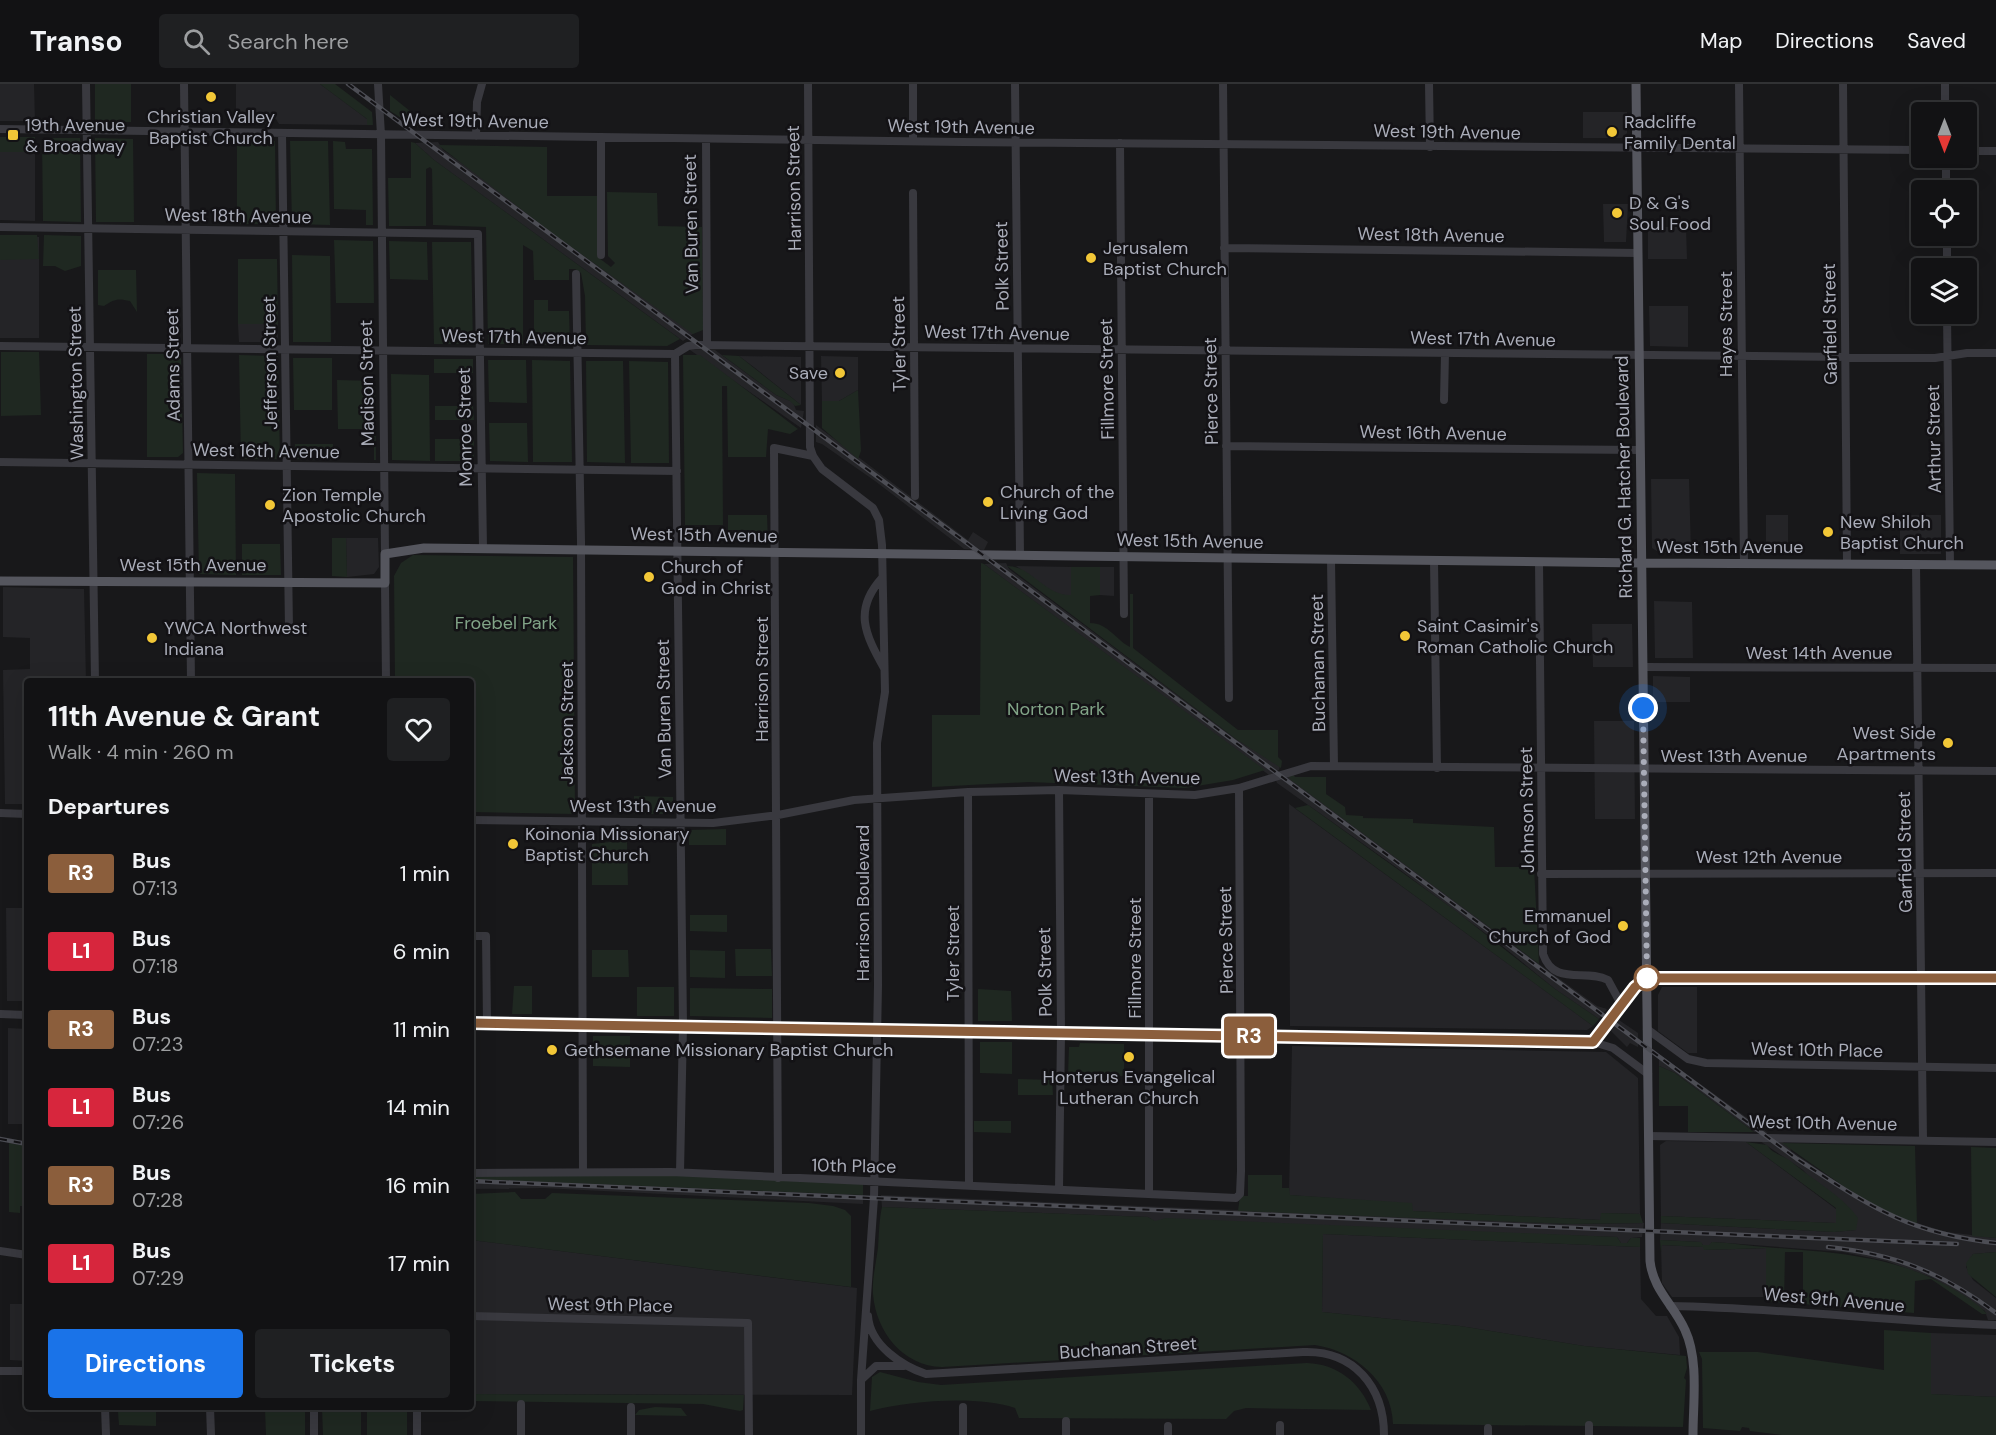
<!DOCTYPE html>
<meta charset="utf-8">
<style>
body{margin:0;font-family:"DM Sans",sans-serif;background:#1f2022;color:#f1f3f6;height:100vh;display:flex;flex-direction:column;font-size:22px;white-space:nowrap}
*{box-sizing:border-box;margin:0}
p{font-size:20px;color:#9c9ea0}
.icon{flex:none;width:33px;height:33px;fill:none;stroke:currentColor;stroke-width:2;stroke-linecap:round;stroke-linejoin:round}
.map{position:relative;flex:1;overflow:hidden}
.panel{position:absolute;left:24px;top:594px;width:450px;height:732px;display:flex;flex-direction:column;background:#121214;border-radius:6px;box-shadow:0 6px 24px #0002,0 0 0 2px #313234}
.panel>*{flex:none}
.badge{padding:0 12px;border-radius:4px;font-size:21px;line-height:39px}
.needle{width:39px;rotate:180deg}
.fabs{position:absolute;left:1911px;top:18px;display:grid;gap:12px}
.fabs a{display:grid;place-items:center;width:66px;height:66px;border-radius:6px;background:#121214;box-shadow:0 6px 24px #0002,0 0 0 2px #313234;font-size:30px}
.you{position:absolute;width:30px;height:30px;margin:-15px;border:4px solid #fff;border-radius:50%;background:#1a73e8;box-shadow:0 0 0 9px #1a73e833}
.map>.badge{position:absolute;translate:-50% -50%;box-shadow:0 0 0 3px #fff}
h2{padding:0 24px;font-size:22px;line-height:54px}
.round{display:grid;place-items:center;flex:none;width:63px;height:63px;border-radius:6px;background:#1f2022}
.summary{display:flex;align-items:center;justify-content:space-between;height:102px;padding:0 24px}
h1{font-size:28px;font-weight:700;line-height:45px}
.cta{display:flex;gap:12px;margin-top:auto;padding:12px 24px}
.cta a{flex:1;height:69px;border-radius:6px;background:#1a73e8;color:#fff;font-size:24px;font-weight:700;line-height:69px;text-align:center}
.cta a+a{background:#1f2022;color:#f1f3f6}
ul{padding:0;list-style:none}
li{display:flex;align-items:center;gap:18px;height:78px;padding:0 24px}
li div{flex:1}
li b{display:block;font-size:22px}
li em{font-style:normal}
li .badge{min-width:66px;font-weight:700;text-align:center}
header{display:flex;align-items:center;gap:36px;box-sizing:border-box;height:84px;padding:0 30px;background:#121214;border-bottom:2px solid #313234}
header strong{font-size:28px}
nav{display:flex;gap:33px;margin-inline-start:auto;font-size:21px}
.search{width:420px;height:54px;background:#1f2022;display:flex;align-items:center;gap:15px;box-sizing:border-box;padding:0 21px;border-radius:6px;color:#9c9ea0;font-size:22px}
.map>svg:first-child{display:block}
</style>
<header>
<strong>Transo</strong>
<div class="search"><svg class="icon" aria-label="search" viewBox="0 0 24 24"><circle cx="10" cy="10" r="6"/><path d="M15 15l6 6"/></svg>Search here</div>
<nav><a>Map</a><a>Directions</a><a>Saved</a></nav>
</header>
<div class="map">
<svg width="1996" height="1351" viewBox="0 0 1996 1351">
<rect width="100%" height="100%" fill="#18181a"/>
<path fill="#242427" d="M0,0h34l1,37h-35z
M236,0h84l47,35v6l-88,-1 -3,-5h-5l-2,5h-33z
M1583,28h44v21l-5,5h-39z
M0,53h35v84l-35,-1z
M438,58l5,8 43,30 70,56 138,97 -11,8 -249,-181 -19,-17z
M1603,120h25l-2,38h-22z
M1648,143h38l1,32h-39z
M0,151l39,2v101h-39z
M1649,222h39v41l-38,-1z
M238,240h40v18h-39z
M690,266h25l61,45 17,7 3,8 8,1 -3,17z
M739,272l62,1v48l-46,-37z
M821,272l37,1v33l-19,11h-17z
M816,341l152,115 5,-8 15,10 -4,8 -20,-1 -89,-68 -53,-37 -6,-2z
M1651,395h38l2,74h-31l-8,-5z
M1766,431h22v39h-22z
M1900,431h41v39h-41z
M346,454h32l1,29 -5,7 -27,3z
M1006,479l3,6 227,170 44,27 -1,4 -10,5 -285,-211z
M1016,482l55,1v28h-14z
M1100,483h14v29l-14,-1z
M3,503l81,2 2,92h-59v123h-22l-2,-134 27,-1v-31l-27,-1z
M1654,517l38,1 1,56h-38z
M1592,540h40l1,43h-40z
M1653,592l37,1v25h-37z
M1594,637h40l1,98h-40z
M1288,691l251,189 58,42 10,3 -8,10 -44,-30 -54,-44 -101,-75 -123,-87 -1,-3z
M1289,720l304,222 -6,4 -297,-4z
M6,824h21v93h-20z
M1662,903h35v66h-9l-30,-22v-36z
M1619,936l19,13v14l-8,-4 -3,4 -16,-16z
M8,944l19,1v95h-19z
M1292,962l314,6 32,26 2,136 -39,-1v7l-189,-9v-7l-123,-9z
M1659,970l109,79 -14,-1 -79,-59 -16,-7z
M1666,1057l80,1 90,67v14l-175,-7 -1,-71z
M1760,1057h21l9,6 1,4 55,37 57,31 44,13 49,6v14l-23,2 -7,13 7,13 23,18v22h-8l-3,-9 -52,-33 -47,-17 -43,-9 -116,-9 -15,-1 -2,3h-7l-3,-3 -40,-2 1,-17 173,9 22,-2 -53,-60z
M471,1095l392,16v9l-320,-16 -72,1z
M881,1111l691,29 72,-1 -2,14 -11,1 -4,5h-6l-4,-6 -463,-16 -6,-4 -266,-10z
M1323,1150l317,13 1,52 15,17h11l12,21 1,18 -96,-9 -124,-20 -138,-14z
M471,1156l386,48 -5,107 -381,-1z
M1661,1161l43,2v3l63,-2 -1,49h-94l-10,-14z
M10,1220h17v57l-17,-1z
M1931,1249l65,2v62l-65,-3z"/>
<path fill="#1f2821" d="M95,0h36v38h-36z
M320,0h15l37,28 1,13h-6v-6z
M390,11l35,28 2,4h-11l-26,-16z
M0,53h35v15h-35z
M42,54h38l1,84 -38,-1z
M95,54l38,1 1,83h-38z
M237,56l38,1 1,83h-39z
M290,57h38l2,84 -38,-1z
M333,57l12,1 1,7h26l1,76h-7v-15l-32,-1z
M411,58l4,1 19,17 246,179 -13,7 -81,-1 -1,-49 -4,-23 -6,-4h-6v11h-35l-1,-29 -10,-6v99h-35l-2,-117 -53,-2 -1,-56 -2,-2 -4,2v57h-37l-1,-48h23z
M438,61l109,2v49h51l1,62 12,9 4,-4 -7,-7 -1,-64 50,1 1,33 44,1 1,103 -10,4 -137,-98z
M0,151h37l2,24 -39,1z
M44,151l37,1v30l-16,5 -10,-5h-12z
M334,156l39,1 1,62h-38z
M389,157l38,1 1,38 -38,-1z
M432,158h39l2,102h-39z
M292,171l38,1 1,86h-38z
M238,175h39l1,65h-40z
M98,186h38l1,42 -7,-11c-12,-3 -16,-2 -26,5l-6,-1z
M534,216h14v11h21l1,34h-36z
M1,268h38l2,63 -40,1z
M147,270h30l4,4 2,95 -5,4h-31z
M239,271l39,1 2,103h-39z
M683,271h17l98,74 -8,5 -22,-5 -2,28h-38l-1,-71h-5l1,139h-38z
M722,271l17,1 62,49 -6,1 -5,-5 -14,-6z
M293,274h39v52h-38z
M434,275h39v14h-39z
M488,276h38l1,43 -38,-1z
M532,276l38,1 2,101h-39z
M586,277h37l2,102 -38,-1z
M629,277l39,1 1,101h-38z
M391,290l38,1 1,86 -38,-1z
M337,296l38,1 1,79h-2v-31h-36z
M858,306l3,61 -3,8 -36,-31v-27h17z
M435,322h38l1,14h-39z
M489,339h38l1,39 -38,-1z
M435,355h39v22h-39z
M295,360h38v16l-38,-1z
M197,389l38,1 1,101 -37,-1z
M728,431h39l1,28 -19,-1v-12h-21z
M332,454h14l1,39 -15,-1z
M242,460h38l1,31h-39z
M413,471l160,2 2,257 -104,-2v-131h-76l-1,-105 7,-13z
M981,479l3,1 281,206 -32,10 -48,8 -157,-6 -96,5v-72h48z
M1007,482c25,0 38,30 64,29v-28h29v28l-10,1v27c18,0 26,17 40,24v-53h3v54l105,82h40v27l4,4 -1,7 -45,-29z
M1293,690l2,3h31v17l19,13 1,8 17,1v2l50,1v4l81,4 1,40h39l5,97 -248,-184 -3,-5z
M634,712l39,1v17h-39z
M1308,721l148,106 99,78 44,30 -6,7 -298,-218z
M726,745v16h-37v-15z
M619,757h8l1,44h-36v-41z
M690,831h37v17l-37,-1z
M735,865h36l1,27h-36z
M592,866h36l1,27h-37z
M690,866l35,1v27l-35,-1z
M514,902h18v28h-20z
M637,903h37v29h-37z
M690,904l82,1v29l-82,-2z
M978,905l33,2 1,30h-34z
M593,952h37v31l-37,-1z
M980,958h32v32l-32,-1z
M1080,959l44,1v32l-56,-1 1,-28h10z
M1659,982l16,7 79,59h-66v-26h-29z
M1018,995l34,1 1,15h-35z
M974,1037h37v12l-37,-1z
M1746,1058l21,3c6,10 18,10 26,18 21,18 49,32 65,55l-2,12 -22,2 -173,-9v-7l175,7v-15z
M9,1059l18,3v60h-7v7l-11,-1z
M1782,1059l133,3 2,79 -29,-12 -42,-25z
M1971,1063l25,1v90l-24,-2z
M666,1090l197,9v12l-392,-16v-4z
M1248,1091h34v13h7l1,7 122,8 1,8 187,9 1,-7 39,1 3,9 -71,1 -334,-13 2,-15h8z
M515,1108l6,7h24l7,-6 257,10 24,3 12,4 6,6v71l-380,-47v-46z
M882,1123l266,10 7,4 11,-3 451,19 4,6h6l4,-5h9v9l-317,-13 -1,78 138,14 124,20 102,10 1,12 -3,10 2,2 -3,47 -290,-3c-1,-43 -39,-73 -78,-79l-373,22c-39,-1 -66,-35 -69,-73 -1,-15 3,-31 5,-46 1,-13 1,-28 4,-41z
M1660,1156l41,2 2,3h6l3,-3 15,1c76,10 150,5 219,42 14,8 31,17 41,29h-5l-51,-35 -16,2 -1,32 -111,-9v-52h-18l-1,51 -18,-2v-53l-62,2 -1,-3 -41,-2 -1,7z
M1996,1168v45l-28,-23 -2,-11 7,-9z
M1884,1246l47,3v61l65,3v38h-214l-32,-4 -1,-3 -7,-1 -2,4 -37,-3 -1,-69 -3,-7h59l126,18z
M1307,1279c30,1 53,19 64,47l-125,-2 -12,3 -8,8 -207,-1 -4,-10c-39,-13 -106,-7 -145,3l2,-34 8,-5 38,10 23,3z
M471,1310l273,1 -1,15 -3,1 -37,-7 -232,-3z
M220,1323h187v28h-40v-26l-6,-1v27h-38l-1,-27 -17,1v26h-39l-1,-26 -45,1z
M655,1323l26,1 6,8 -52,-1 4,-5z
M118,1328h38v14l-37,-1z"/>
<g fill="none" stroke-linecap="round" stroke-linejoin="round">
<path stroke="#39393f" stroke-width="8" d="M86,0l9,597
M184,0l7,597
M378,0l3,51 4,419
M808,0l2,363 3,9 9,13 51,39 6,12 3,25 3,147 -8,51 1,242 -4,213 -13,182v55
M913,0v57
M1015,0l5,471
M1223,0l6,614
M1429,0l1,63
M1739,0l5,480
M1843,0l4,480
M1945,0v28
M0,45l962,13 960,8
M282,49l7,496
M476,52l1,-34 5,-18
M601,53v118
M706,55l1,206
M1120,59l4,471
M1966,67h30
M1946,74v32
M913,109l2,303
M0,143l478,7 5,314
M1947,152v32
M1224,164l414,5
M576,190l5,267 2,631
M1947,230l3,250
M0,262l675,8 13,-8 10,-1 1237,13 32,-5h29
M675,270l8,672 -3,146
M1444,316l1,-47
M1226,362l414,4
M0,378l677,9
M1331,476l3,206
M1434,477l3,207
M1539,478l4,392c11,33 43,14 65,26l13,24
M1916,480l7,576
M882,494c-29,32 -17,56 2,90
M385,499l1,98
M1643,583l353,1
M1059,706l2,243 -2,156
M968,708l1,393
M0,729l27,1
M471,736l242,3 65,-8 76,-15 114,-8 91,-2 136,5 44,-7 72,-22 685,5
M1541,790l455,-1
M471,852h15l1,87
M0,930l27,1
M471,939l1122,19 20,6 35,26
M1647,945l41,30 18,4 290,5
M1593,958l42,-55 12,-9h349
M1649,1052l347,6
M471,1089l200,-1 565,26 4,-4 1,-23 -2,-383
M778,1094l-4,-730 39,8
M1149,1109v-398
M0,1167l27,4
M1670,1222c109,2 217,15 326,19
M471,1232l277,7 1,112
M868,1232c2,29 34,50 58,58l377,-22c51,-2 81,35 81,83
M0,1287h27
M862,1295l14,-13h28
M105,1323l1,28
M210,1323l1,28
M314,1323v28
M417,1323v28
M631,1323v28
M1589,1341v10
M1168,1342v9
M521,1351v-31
M963,1351v-28
M1066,1351v-14
M1280,1351v-10
M1488,1351v-7"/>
<path stroke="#55565e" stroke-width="9" d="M1636,0l14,1177c3,29 24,44 35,69 14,30 8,72 8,105
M0,497l385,2v-29l39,-6 1217,15 355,2"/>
<defs>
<path id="rail" d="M348,0l1449,1075c73,47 110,74 199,84
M0,1055l27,5
M471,1097l1486,63
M1828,1163c67,7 113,25 168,66"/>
</defs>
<use href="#rail" stroke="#4c4d54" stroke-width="4.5"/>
<use href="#rail" stroke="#131215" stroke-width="2" stroke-dasharray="7" stroke-linecap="butt"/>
</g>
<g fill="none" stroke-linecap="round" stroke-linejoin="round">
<defs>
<path id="line" d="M471,939l1122,19 42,-55 12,-9h349"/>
</defs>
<use href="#line" stroke="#fff" stroke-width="14"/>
<use href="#line" stroke="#8b5e3c" stroke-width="9"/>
<path stroke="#aaadb9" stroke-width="6" stroke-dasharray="0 10.8" d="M1643,624l4,270"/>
</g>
<g fill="#f2c737" stroke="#131215" stroke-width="2">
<circle cx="211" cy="13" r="6"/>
<circle cx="1612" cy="48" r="6"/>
<rect x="7" y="45" width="12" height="12" rx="3"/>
<circle cx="1617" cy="129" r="6"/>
<circle cx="1091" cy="174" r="6"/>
<circle cx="840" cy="289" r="6"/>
<circle cx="988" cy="418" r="6"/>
<circle cx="270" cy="421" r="6"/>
<circle cx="1828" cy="448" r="6"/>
<circle cx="649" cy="493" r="6"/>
<circle cx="1405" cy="552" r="6"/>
<circle cx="152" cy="554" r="6"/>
<circle cx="1948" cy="659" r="6"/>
<circle cx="513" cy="760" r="6"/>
<circle cx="1623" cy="842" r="6"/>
<circle cx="552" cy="966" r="6"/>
<circle cx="1129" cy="973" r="6"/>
</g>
<circle fill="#fff" stroke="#8b5e3c" stroke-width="3" cx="1647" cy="894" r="12"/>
<g text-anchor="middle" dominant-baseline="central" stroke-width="5" stroke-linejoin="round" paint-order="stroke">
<g font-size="18" fill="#aaadb9" stroke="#131215" text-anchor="start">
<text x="211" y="33" text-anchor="middle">Christian Valley<tspan x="211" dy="21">Baptist Church</tspan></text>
<text x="1624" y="38">Radcliffe<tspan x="1624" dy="21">Family Dental</tspan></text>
<text x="25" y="41">19th Avenue<tspan x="25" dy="21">&amp; Broadway</tspan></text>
<text x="1629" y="119">D &amp; G's<tspan x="1629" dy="21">Soul Food</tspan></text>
<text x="1103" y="164">Jerusalem<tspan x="1103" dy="21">Baptist Church</tspan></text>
<text x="828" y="289" text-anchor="end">Save</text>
<text x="1000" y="408">Church of the<tspan x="1000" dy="21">Living God</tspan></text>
<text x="282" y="411">Zion Temple<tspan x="282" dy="21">Apostolic Church</tspan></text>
<text x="1840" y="438">New Shiloh<tspan x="1840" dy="21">Baptist Church</tspan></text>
<text x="661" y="483">Church of<tspan x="661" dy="21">God in Christ</tspan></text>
<text x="1417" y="542">Saint Casimir's<tspan x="1417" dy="21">Roman Catholic Church</tspan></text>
<text x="164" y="544">YWCA Northwest<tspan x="164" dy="21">Indiana</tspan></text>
<text x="1936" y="649" text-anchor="end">West Side<tspan x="1936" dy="21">Apartments</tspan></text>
<text x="525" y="750">Koinonia Missionary<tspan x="525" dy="21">Baptist Church</tspan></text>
<text x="1611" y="832" text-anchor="end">Emmanuel<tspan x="1611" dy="21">Church of God</tspan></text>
<text x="564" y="966">Gethsemane Missionary Baptist Church</text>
<text x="1129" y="993" text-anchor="middle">Honterus Evangelical<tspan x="1129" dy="21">Lutheran Church</tspan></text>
</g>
<g font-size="18" fill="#aaadb9" stroke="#131215">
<text transform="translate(475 37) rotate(1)">West 19th Avenue</text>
<text transform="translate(961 43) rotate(1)">West 19th Avenue</text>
<text transform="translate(1447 48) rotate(1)">West 19th Avenue</text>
<text transform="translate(794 104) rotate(-91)">Harrison Street</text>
<text transform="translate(238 132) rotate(1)">West 18th Avenue</text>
<text transform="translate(691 140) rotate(-91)">Van Buren Street</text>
<text transform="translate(1431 151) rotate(1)">West 18th Avenue</text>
<text transform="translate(1002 182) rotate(-91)">Polk Street</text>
<text transform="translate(1726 240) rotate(-90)">Hayes Street</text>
<text transform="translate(1830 240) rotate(-91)">Garfield Street</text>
<text transform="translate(997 249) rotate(1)">West 17th Avenue</text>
<text transform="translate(514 253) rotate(1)">West 17th Avenue</text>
<text transform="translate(1483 255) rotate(1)">West 17th Avenue</text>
<text transform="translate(899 260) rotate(-91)">Tyler Street</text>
<text transform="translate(270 279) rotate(-91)">Jefferson Street</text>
<text transform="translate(173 281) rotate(-91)">Adams Street</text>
<text transform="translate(1107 295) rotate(-91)">Fillmore Street</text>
<text transform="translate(76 299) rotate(-91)">Washington Street</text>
<text transform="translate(367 299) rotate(-91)">Madison Street</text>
<text transform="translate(1211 307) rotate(-91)">Pierce Street</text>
<text transform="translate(465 343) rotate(-91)">Monroe Street</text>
<text transform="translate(1433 349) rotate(1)">West 16th Avenue</text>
<text transform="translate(1934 355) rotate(-91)">Arthur Street</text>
<text transform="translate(266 367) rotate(1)">West 16th Avenue</text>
<text transform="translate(1624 393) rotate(-91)">Richard G. Hatcher Boulevard</text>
<text transform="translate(704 451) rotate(1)">West 15th Avenue</text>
<text transform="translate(1190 457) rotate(1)">West 15th Avenue</text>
<text x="1730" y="463">West 15th Avenue</text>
<text x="193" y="481">West 15th Avenue</text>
<text x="1819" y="569">West 14th Avenue</text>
<text transform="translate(1318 579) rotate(-91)">Buchanan Street</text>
<text transform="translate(762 595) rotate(-90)">Harrison Street</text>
<text transform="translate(664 625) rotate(-91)">Van Buren Street</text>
<text transform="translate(567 639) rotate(-90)">Jackson Street</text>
<text x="1734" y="672">West 13th Avenue</text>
<text transform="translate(1127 693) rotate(1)">West 13th Avenue</text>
<text x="643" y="722">West 13th Avenue</text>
<text transform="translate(1527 726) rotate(-91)">Johnson Street</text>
<text transform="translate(1905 768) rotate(-91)">Garfield Street</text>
<text x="1769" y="773">West 12th Avenue</text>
<text transform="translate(863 819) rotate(-90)">Harrison Boulevard</text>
<text transform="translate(1226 856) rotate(-91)">Pierce Street</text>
<text transform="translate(953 869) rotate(-90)">Tyler Street</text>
<text transform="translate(1135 874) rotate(-90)">Fillmore Street</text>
<text transform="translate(1045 888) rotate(-91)">Polk Street</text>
<text transform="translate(1817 966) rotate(1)">West 10th Place</text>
<text transform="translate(1823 1039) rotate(1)">West 10th Avenue</text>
<text transform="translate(854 1082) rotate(1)">10th Place</text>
<text transform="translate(1834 1216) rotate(5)">West 9th Avenue</text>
<text transform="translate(610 1221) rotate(1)">West 9th Place</text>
<text transform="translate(1128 1264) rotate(-4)">Buchanan Street</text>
</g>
<g font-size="18" fill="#81a487" stroke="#131215">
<text x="506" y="539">Froebel Park</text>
<text x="1056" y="625">Norton Park</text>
</g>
</g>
</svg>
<div class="fabs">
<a><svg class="needle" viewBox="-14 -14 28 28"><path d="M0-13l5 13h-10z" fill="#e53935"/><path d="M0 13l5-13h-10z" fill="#9c9ea0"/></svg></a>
<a><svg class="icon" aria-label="locate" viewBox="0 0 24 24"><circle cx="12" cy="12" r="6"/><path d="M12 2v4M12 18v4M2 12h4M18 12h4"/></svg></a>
<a><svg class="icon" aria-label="layers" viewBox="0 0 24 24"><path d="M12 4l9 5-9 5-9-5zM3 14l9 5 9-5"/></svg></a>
</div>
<div class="you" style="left:1643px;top:624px"></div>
<b class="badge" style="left:1249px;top:952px;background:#8b5e3c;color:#fff">R3</b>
<section class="panel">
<div class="summary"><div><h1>11th Avenue &amp; Grant</h1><p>Walk · 4 min · 260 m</p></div><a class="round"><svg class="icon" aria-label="heart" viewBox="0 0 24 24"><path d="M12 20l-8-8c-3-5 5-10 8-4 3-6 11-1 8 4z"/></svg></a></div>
<h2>Departures</h2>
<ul>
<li><span class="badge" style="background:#8b5e3c;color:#fff">R3</span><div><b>Bus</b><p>07:13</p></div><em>1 min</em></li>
<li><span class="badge" style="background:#d7263d;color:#fff">L1</span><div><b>Bus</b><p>07:18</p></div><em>6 min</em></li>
<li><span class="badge" style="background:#8b5e3c;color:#fff">R3</span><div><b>Bus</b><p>07:23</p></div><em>11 min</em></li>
<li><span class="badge" style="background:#d7263d;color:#fff">L1</span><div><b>Bus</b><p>07:26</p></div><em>14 min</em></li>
<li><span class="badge" style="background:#8b5e3c;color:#fff">R3</span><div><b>Bus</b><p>07:28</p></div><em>16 min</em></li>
<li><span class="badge" style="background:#d7263d;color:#fff">L1</span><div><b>Bus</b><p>07:29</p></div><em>17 min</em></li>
</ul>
<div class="cta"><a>Directions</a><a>Tickets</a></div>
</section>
</div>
